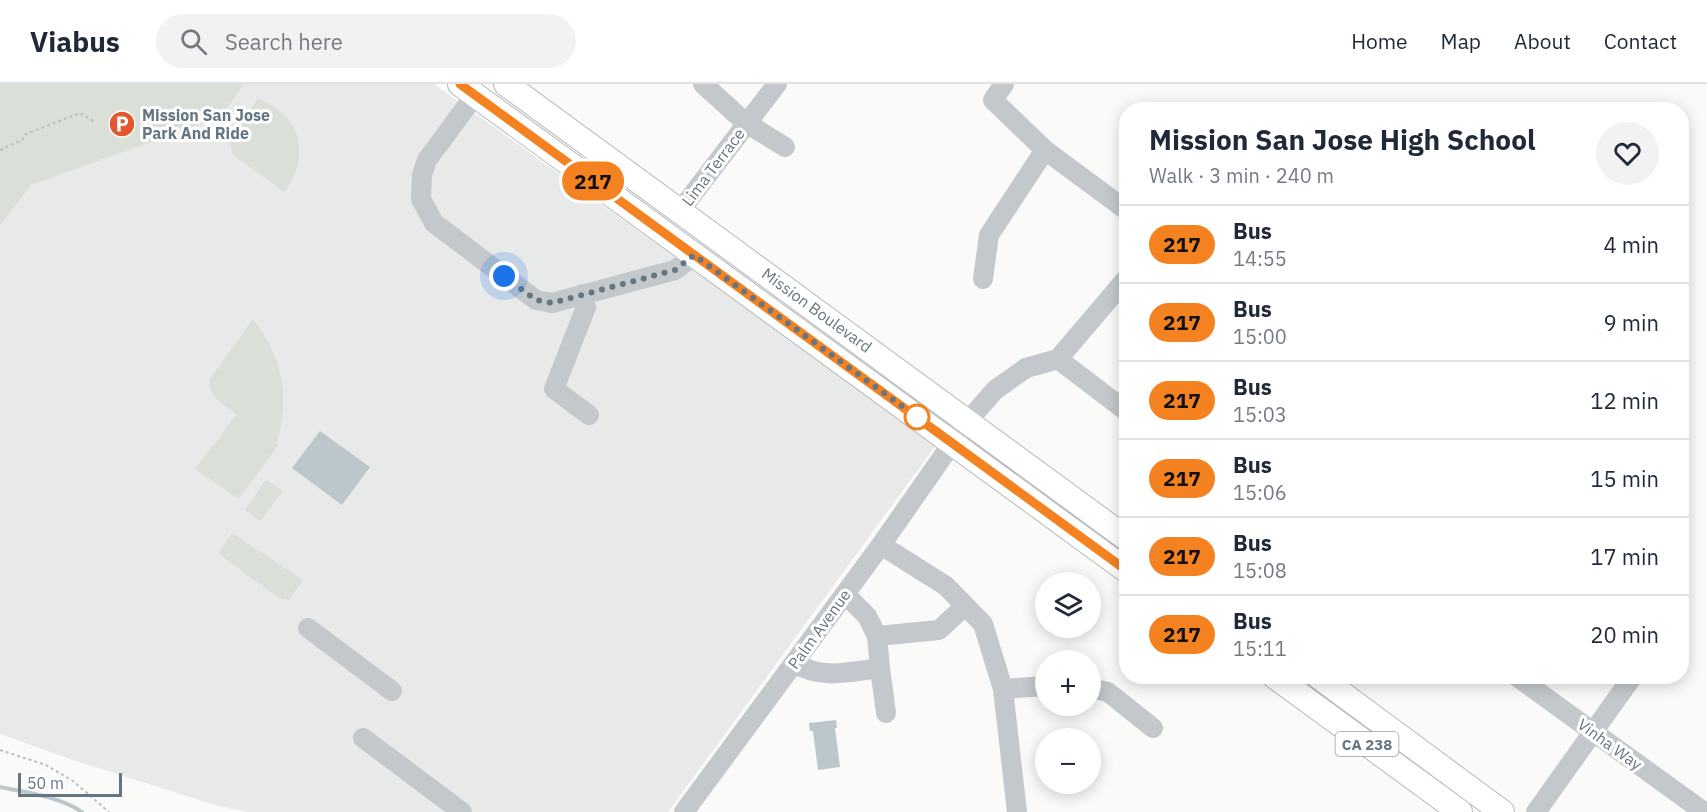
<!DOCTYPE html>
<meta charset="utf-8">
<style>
body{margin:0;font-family:"IBM Plex Sans",sans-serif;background:#f2f2f3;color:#1f2937;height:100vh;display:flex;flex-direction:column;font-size:22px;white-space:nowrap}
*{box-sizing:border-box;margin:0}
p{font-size:20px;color:#747a83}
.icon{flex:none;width:33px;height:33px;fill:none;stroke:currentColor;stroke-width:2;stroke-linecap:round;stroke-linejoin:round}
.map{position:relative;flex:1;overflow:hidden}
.panel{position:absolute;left:1119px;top:18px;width:570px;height:582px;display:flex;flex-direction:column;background:#fff;border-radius:24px;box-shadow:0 3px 15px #0003}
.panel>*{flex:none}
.badge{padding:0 12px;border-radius:20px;font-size:21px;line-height:39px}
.fabs{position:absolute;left:1035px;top:488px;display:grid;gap:12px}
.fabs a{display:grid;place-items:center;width:66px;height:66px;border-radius:50%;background:#fff;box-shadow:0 3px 15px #0003;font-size:30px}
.scale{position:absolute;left:18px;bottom:15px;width:104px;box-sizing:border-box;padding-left:6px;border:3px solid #657683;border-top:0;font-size:16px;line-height:21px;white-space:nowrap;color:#657683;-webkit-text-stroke:4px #fff;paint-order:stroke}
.you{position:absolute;width:30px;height:30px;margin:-15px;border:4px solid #fff;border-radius:50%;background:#1a73e8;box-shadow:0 0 0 9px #1a73e833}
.map>.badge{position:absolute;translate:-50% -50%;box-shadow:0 0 0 3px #fff}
.round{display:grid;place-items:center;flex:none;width:63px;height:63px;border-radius:32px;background:#f2f2f3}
.head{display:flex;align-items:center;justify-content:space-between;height:102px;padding:0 30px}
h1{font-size:28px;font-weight:700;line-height:45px}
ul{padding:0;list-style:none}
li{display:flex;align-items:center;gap:18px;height:78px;padding:0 30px;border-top:2px solid #e0e1e3}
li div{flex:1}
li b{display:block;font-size:22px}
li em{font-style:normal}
li .badge{min-width:66px;font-weight:700;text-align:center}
header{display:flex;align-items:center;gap:36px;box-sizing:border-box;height:84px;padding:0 30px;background:#fff;border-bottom:2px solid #e0e1e3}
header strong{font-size:28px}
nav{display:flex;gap:33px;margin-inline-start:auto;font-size:21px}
.search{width:420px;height:54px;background:#f2f2f3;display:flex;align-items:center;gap:15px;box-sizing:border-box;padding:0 21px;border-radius:33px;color:#747a83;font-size:22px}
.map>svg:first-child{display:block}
</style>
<header>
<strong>Viabus</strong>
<div class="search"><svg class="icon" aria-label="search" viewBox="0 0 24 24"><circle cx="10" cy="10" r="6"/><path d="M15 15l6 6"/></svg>Search here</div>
<nav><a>Home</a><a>Map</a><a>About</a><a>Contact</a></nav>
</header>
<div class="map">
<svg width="1707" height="728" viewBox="0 0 1707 728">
<rect width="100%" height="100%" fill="#fafaf8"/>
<path fill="#e8e9e9" d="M244,0h190l502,361 -268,367h-420l-30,-6 -148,-47 -70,-25v-508l30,-41 191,-68z"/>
<path fill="#dadfd7" d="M0,0h244l-23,33 -190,68 -31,41z
M258,15c43,15 54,58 26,93l-52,-38 -2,-14z
M253,235c30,39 37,76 24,124l-28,-19 29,21 -39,54 -44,-30 19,-25h1l19,-27 3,-2c-13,-11 -29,-16 -27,-36z
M265,397h3l15,10 -23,30 -15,-11z
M232,449l71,47 -15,21 -4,-3 -1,2 -21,-14 1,-2h-3l-20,-14 1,-2h-3l-20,-15z"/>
<path fill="#bbc7cb" d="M320,347l50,36 -28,38 -50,-37z
M836,636l1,8h-2l5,39 -22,3 -5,-39h-3l-1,-8z"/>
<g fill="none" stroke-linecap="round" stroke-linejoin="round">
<path stroke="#bbc7cb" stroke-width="4" d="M0,703c28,6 58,9 82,25"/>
<defs>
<path id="major" d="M460,0l666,486
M506,0l620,454
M1274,592l186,136
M1318,592l184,136"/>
</defs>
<use href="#major" stroke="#b5babe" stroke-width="26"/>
<path stroke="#bbbfc2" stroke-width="2" stroke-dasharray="3 3" stroke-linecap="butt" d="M0,66l22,-10 4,-6 54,-21 15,9
M0,666l46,15 27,16 36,31"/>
<path stroke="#c3c8cc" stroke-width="20" d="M703,0l43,39 39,24
M1004,0l-11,16 52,50 81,60
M475,11l-48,65 -5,15 -1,24 13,24 102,77 16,3 123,-33 20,-15
M680,127l97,-127
M983,195l6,-44 56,-85
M582,210l4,13 -32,82 35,26
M1058,275l68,52
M881,461l65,41 37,38 20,65 14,123
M845,510l22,22 10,20
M308,544l84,63
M794,579c29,17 54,9 86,5l6,45
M880,584l-3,-32 62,-6 26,-24
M1516,592l188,136
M1090,604l18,4 45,36
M1003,605l43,-3
M363,654l99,74
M684,728l197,-267 86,-123 28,-32 31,-22 32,-9 68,-80
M1536,728l97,-136"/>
<use href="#major" stroke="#fff" stroke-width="24"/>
</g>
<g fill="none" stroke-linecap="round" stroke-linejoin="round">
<defs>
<path id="line" d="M460,0l666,486"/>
</defs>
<use href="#line" stroke="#fff" stroke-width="14"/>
<use href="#line" stroke="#f58220" stroke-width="9"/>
<path stroke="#657683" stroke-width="6" stroke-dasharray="0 10.8" d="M504,192l32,24 16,3 123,-33 19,-15 223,162"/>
</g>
<defs>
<symbol id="parking-disc" viewBox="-11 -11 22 22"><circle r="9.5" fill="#e4572e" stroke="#fff"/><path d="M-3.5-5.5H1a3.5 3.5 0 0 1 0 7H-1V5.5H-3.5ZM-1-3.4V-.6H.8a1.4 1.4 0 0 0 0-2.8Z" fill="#fff"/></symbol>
</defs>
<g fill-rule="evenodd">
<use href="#parking-disc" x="107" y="25" width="30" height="30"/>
</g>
<circle fill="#fff" stroke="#f58220" stroke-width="3" cx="917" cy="333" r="12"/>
<g text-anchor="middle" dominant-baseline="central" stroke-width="6" stroke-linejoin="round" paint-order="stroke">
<rect fill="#fff" stroke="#939fa8" stroke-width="1.5" x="1335.5" y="648" width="63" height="24" rx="4.5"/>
<g font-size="15" font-weight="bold" fill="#657683">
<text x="1367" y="660">CA 238</text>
</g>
<g font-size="16" font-weight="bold" fill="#657683" stroke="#fff" text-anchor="start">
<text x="142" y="31">Mission San Jose<tspan x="142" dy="18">Park And Ride</tspan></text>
</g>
<g font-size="16" fill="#657683" stroke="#fff">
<text transform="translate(713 83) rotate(-53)">Lima Terrace</text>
<text transform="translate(817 226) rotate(36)">Mission Boulevard</text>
<text transform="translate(819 545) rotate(-54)">Palm Avenue</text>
<text transform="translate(1610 660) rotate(36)">Vinha Way</text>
</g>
</g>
</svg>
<div class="fabs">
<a><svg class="icon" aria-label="layers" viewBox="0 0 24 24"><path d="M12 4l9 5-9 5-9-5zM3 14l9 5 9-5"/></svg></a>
<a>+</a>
<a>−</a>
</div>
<div class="scale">50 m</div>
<div class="you" style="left:504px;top:192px"></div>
<b class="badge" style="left:593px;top:97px;background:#f58220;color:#111">217</b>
<section class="panel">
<div class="head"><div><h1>Mission San Jose High School</h1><p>Walk · 3 min · 240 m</p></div><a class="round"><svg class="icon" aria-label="heart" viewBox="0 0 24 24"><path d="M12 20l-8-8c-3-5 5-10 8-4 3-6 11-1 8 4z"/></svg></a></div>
<ul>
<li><span class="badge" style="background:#f58220;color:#111">217</span><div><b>Bus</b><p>14:55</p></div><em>4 min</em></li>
<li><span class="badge" style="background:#f58220;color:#111">217</span><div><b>Bus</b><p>15:00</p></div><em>9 min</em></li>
<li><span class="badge" style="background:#f58220;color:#111">217</span><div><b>Bus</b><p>15:03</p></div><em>12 min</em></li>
<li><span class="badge" style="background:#f58220;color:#111">217</span><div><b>Bus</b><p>15:06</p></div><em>15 min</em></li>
<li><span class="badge" style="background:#f58220;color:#111">217</span><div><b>Bus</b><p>15:08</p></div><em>17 min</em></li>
<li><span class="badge" style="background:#f58220;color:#111">217</span><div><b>Bus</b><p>15:11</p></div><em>20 min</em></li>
</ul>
</section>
</div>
